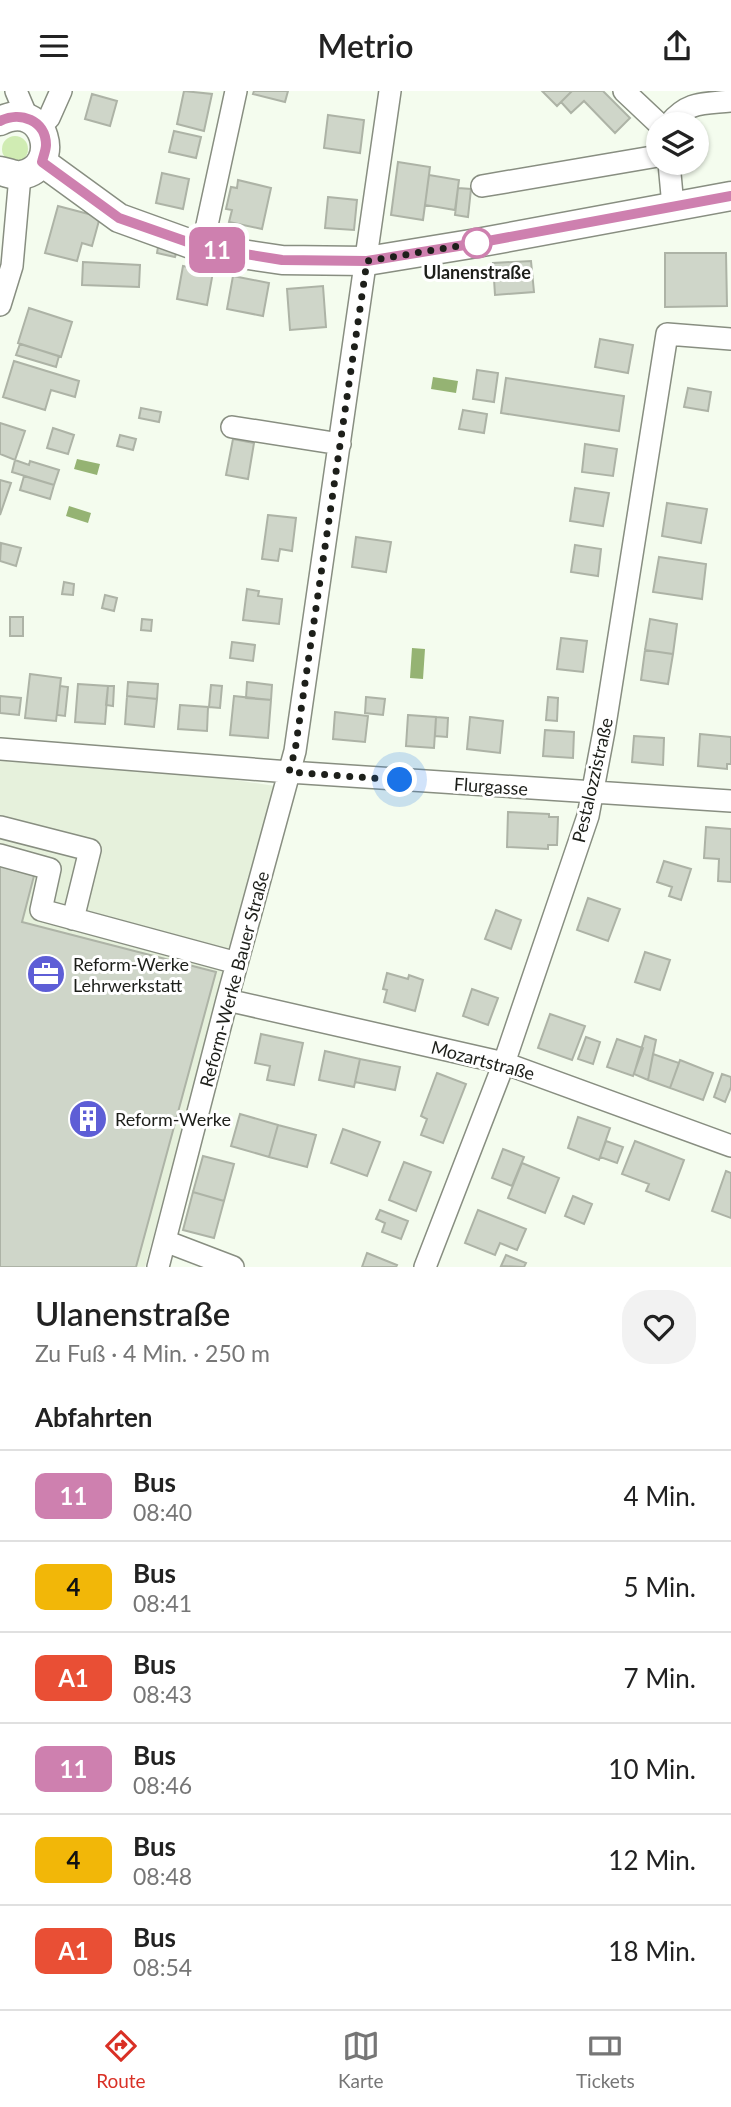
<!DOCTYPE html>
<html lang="de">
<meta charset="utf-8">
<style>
body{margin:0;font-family:Lato,sans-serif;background:#f2f2f2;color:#222;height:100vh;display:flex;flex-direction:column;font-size:26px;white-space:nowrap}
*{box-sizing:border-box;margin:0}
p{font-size:23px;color:#767676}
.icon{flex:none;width:38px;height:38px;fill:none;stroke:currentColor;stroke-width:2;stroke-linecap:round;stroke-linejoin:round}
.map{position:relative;height:1176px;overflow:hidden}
.sheet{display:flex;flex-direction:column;background:#fff;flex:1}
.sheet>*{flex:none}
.badge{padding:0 14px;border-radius:10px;font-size:24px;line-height:46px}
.tools{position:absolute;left:646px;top:21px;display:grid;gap:14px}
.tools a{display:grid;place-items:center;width:63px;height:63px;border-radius:50%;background:#fff;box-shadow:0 2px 5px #0004;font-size:35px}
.you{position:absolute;width:35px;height:35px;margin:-18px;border:5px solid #fff;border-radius:50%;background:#1a73e8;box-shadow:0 0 0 10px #1a73e833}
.map>.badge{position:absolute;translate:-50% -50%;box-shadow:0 0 0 4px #fff}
h2{padding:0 35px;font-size:26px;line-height:63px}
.round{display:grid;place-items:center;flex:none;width:74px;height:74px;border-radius:28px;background:#f2f2f2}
.head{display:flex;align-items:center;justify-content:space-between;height:119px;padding:0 35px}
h1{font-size:33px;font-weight:600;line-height:52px}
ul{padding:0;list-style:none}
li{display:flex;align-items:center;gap:21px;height:91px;padding:0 35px;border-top:2px solid #e0e0e0}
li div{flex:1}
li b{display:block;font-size:26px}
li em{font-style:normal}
li .badge{min-width:77px;font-weight:700;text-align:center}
header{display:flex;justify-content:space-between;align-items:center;height:91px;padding:0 35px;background:#fff;font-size:32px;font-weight:600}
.dock{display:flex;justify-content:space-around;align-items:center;height:98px;border-top:2px solid #e0e0e0;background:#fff;font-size:19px;color:#767676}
.dock a{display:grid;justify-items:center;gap:4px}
.dock .active{color:#d93025}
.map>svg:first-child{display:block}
</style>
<header><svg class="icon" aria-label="menu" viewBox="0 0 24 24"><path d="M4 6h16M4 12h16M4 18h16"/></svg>Metrio<svg class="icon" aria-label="share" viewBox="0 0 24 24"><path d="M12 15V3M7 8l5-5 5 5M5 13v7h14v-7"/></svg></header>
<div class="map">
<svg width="731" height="1176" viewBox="0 0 731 1176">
<rect width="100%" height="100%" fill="#f4fcee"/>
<path fill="#e6f1dc" d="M0,654l275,41 -130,481h-145z"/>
<path fill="#d0ecb3" d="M2 58a13 13 0 1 1 26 0a13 13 0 1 1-26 0Z"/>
<path fill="#95b373" d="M433,286l25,4 -2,12 -25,-4z
M77,368l23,5 -3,11 -23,-6z
M69,415l22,7 -3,10 -22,-7z
M412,557l13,1 -2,30 -13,-1z"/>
<path fill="#cfd6c9" stroke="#adb3a6" stroke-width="2" d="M184,0l28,3 -8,37 -27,-7z
M254,0h34l-3,11 -32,-8z
M542,0h30l-15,15z
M572,0h31l27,27 -15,15 -31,-32 -13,12 -10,-11z
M92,3l25,7 -7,25 -25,-7z
M328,24l36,5 -4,33 -36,-5z
M174,40l27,6 -5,21 -27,-6z
M398,71l32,5 -7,53 -32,-5z
M162,82l27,6 -6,30 -27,-6z
M429,84l30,5 -4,30 -30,-5z
M238,89l33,8 -9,41 -33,-7 3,-12 -6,-1 5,-22 6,1z
M458,97l13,1 -3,28 -13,-2z
M328,106l29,3 -3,30 -29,-2z
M58,115l42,11 -8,29 -10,-3 -5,18 -32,-8z
M158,156l19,4 -2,6 -18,-4z
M665,162h61l1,53 -62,1z
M531,170l3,31 -39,3 -2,-32z
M83,171l57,3 -1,22 -57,-2z
M183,175l30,6 -6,33 -30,-6z
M233,185l36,7 -6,33 -36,-7z
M323,195l3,41 -36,3 -3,-41z
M29,217l43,14 -11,35 -43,-14z
M600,248l33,6 -5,28 -33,-6z
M20,253l39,12 -3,11 -40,-12z
M14,270l65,20 -4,16 -24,-7 -6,20 -42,-13z
M477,279l21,3 -4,29 -21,-3z
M506,287l118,18 -5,35 -118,-18z
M688,297l23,4 -3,19 -24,-4z
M141,317l20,4 -2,10 -20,-4z
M463,319l24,4 -3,19 -25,-4z
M0,332l25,8 -10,29 -15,-6z
M53,337l21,7 -6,19 -21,-6z
M120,344l16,4 -3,11 -16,-4z
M233,348l21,4 -6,36 -22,-4z
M585,353l32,5 -4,27 -31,-4z
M15,369l14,5 1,-4 29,9 -5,15 -42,-13z
M24,385l30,9 -4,14 -30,-9z
M0,389l11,3 -11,32z
M575,397l34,5 -6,33 -33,-5z
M667,412l40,6 -6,34 -39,-7z
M268,424l28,3 -4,33 -12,-2 -2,12 -16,-2z
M356,446l35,5 -5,30 -34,-5z
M1,452l20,5 -5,18 -16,-5z
M575,454l26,4 -3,27 -27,-4z
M659,466l47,7 -4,35 -49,-7z
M64,491l10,2 -1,11 -11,-1z
M247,498l12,2 -1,5 24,3 -3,25 -36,-4z
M105,504l12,3 -3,13 -12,-3z
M10,526h13v19h-13z
M142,528l10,1 -1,11 -10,-1z
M650,528l27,5 -4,30 -28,-4z
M561,547l26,3 -4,31 -26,-3z
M232,551l23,3 -2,16 -23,-3z
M645,559l28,4 -5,30 -27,-4z
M30,583l31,4 -5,43 -31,-3z
M128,591l30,2 -1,15 -30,-3z
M247,591l25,3 -1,15 -25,-2z
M78,593l30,2 -3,38 -30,-2z
M211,594l11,1 -2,22 -11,-1z
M60,595l8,1 -3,29 -8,-1z
M108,595h6l-1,20 -7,-1z
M0,605l21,2 -2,17 -19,-2z
M127,605l30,3 -3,28 -29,-3z
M234,605l37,4 -3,38 -38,-3z
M366,606l19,2 -2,16 -18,-2z
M548,606l10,1 -1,23 -11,-1z
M180,614l28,2 -1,24 -29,-2z
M335,621l33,4 -3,26 -32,-3z
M408,624l28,2 -2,31 -28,-2z
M436,626l12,1 -1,19 -12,-1z
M470,626l33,4 -3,32 -33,-4z
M545,639l29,2 -1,26 -30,-2z
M700,643l31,3v27h-4v5l-29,-3z
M634,645l30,2 -1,27 -31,-3z
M508,721l41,2v3h9l-1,28h-9v4l-41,-2z
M706,736l25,2v53l-13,-1 1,-22 -15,-1z
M664,770l27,8 -10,31 -12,-4 3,-9 -15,-5z
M0,772l35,9 -13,50 194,50 -80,295h-136z
M588,807l32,11 -12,32 -31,-11z
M496,819l25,10 -10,29 -26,-10z
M645,861l25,8 -10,30 -25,-8z
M387,882l21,6 1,-4 14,5 -8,31 -31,-9 3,-12 -4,-1z
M472,898l26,9 -10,27 -25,-9z
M550,923l35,12 -13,34 -34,-12z
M261,943l42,9 -9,42 -27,-5 3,-14 -15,-3z
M645,945l11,4 -8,40 -14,-6z
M586,946l14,5 -7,22 -15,-5z
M617,948l26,9 -10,28 -26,-9z
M325,960l35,8 -6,28 -35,-7z
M653,963l26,9 -9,25 -22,-8z
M360,968l40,8 -5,23 -40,-8z
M680,969l33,13 -10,27 -33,-12z
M437,982l29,11 -23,59 -22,-8 6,-16 -6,-3z
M722,983l9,3v10l-6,15 -11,-5z
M240,1023l38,11 -9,32 -38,-11z
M578,1026l32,11 -11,32 -31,-12z
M278,1034l38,10 -9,32 -38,-10z
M343,1038l37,13 -13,34 -36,-13z
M606,1050l17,6 -6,16 -17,-6z
M635,1050l49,19 -15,40 -23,-9 3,-7 -27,-10z
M503,1058l21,8 -12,29 -20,-8z
M203,1065l31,8 -10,37 -31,-9z
M404,1071l27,10 -15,39 -27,-11z
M522,1072l37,15 -14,35 -37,-15z
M726,1080l5,2v45l-19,-7z
M193,1101l31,9 -10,37 -31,-8z
M573,1105l19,8 -8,20 -19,-8z
M380,1119l28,11 -7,18 -19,-7 3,-9 -9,-4z
M478,1119l48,19 -9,21 -17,-7 -5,12 -30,-12z
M367,1162l30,12 -1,2h-34z
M506,1164l20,8 -2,4 -23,-1z"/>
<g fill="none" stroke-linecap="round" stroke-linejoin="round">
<defs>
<path id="minor" d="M16,0l11,26
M624,0l35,33
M669,33c19,-23 34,-20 62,-23
M39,35l10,-8 12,-27
M669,72l4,43
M482,95l176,-30
M202,157l34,-157
M0,214l12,-39 8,-90
M232,336l108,17
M0,658l289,23 442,29
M0,736l90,23 -17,69
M0,764l50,14 -9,41 196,53
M227,909l277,63 227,83
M165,1150l68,26
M158,1176l69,-267 68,-249 95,-660
M425,1176l79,-204 84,-247 16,-85 63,-397 64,5"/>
<path id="major" d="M0,30c46,-23 63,47 21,54 -6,1 -15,-3 -21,-4
M42,71l77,56 83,30 80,12 85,1 110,-18 254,-47"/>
</defs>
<use href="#minor" stroke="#888e81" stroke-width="24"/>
<use href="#major" stroke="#888e81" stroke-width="31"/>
<use href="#minor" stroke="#fff" stroke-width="21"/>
<use href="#major" stroke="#fff" stroke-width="28"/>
</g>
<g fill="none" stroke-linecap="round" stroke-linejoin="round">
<defs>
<path id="line" d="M0,30c20,-10 46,-1 46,24 0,5 -3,12 -4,17l77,56 83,29 80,13 85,1 110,-18 254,-47"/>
</defs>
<use href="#line" stroke="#fff" stroke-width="16"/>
<use href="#line" stroke="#ce80af" stroke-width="10"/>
<path stroke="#1d1f1a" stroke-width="7" stroke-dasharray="0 12.6" d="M400,689l-111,-8 6,-21 72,-490 110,-18"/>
</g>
<defs>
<symbol id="office-disc" viewBox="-11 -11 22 22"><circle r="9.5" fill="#5e5ed6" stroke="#fff"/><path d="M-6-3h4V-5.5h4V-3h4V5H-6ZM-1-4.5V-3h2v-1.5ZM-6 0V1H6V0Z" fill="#fff"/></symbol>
<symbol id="building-disc" viewBox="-11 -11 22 22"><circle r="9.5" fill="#5e5ed6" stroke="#fff"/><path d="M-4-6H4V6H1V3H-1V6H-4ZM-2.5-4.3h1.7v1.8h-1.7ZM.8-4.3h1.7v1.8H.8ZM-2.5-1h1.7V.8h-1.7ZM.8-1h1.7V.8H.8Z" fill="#fff"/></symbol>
</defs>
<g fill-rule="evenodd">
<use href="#office-disc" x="24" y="861" width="44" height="44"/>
<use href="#building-disc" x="66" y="1006" width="44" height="44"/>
</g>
<circle fill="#fff" stroke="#ce80af" stroke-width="3.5" cx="477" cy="152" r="14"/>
<g text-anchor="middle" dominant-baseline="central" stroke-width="6" stroke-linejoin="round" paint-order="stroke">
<g font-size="18" font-weight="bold" fill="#1d1f1a" stroke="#fff">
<text x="477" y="181">Ulanenstraße</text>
</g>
<g font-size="18" fill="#1d1f1a" stroke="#fff">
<text transform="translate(592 689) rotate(-77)">Pestalozzistraße</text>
<text transform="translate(491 695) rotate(4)">Flurgasse</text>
<text transform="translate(234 888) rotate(-75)">Reform-Werke Bauer Straße</text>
<text transform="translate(483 969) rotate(15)">Mozartstraße</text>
</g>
<g font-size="18" fill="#1d1f1a" stroke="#fff" text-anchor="start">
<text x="73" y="873">Reform-Werke<tspan x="73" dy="21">Lehrwerkstatt</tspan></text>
<text x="115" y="1028">Reform-Werke</text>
</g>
</g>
</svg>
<div class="tools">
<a><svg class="icon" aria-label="layers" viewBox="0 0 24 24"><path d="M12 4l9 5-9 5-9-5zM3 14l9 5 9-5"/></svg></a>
</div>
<div class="you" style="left:400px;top:689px"></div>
<b class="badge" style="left:217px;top:159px;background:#ce80af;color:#fff">11</b>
</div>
<section class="sheet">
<div class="head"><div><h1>Ulanenstraße</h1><p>Zu Fuß · 4 Min. · 250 m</p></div><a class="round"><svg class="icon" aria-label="heart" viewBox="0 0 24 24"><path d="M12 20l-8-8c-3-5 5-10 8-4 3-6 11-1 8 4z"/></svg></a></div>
<h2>Abfahrten</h2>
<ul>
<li><span class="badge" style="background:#ce80af;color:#fff">11</span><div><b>Bus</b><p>08:40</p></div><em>4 Min.</em></li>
<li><span class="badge" style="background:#f2b708;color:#111">4</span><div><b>Bus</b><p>08:41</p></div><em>5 Min.</em></li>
<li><span class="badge" style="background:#e94f35;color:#fff">A1</span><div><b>Bus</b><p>08:43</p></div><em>7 Min.</em></li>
<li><span class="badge" style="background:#ce80af;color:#fff">11</span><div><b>Bus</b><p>08:46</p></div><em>10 Min.</em></li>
<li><span class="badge" style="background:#f2b708;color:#111">4</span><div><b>Bus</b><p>08:48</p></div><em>12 Min.</em></li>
<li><span class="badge" style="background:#e94f35;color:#fff">A1</span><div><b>Bus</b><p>08:54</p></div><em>18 Min.</em></li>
</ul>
</section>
<nav class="dock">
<a class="active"><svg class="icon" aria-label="directions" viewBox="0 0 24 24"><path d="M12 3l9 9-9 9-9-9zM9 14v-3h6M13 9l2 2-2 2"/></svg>Route</a>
<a><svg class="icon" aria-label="map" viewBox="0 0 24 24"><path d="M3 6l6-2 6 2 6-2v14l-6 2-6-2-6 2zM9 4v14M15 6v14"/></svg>Karte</a>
<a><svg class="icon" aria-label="tickets" viewBox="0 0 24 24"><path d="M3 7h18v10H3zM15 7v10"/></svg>Tickets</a>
</nav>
